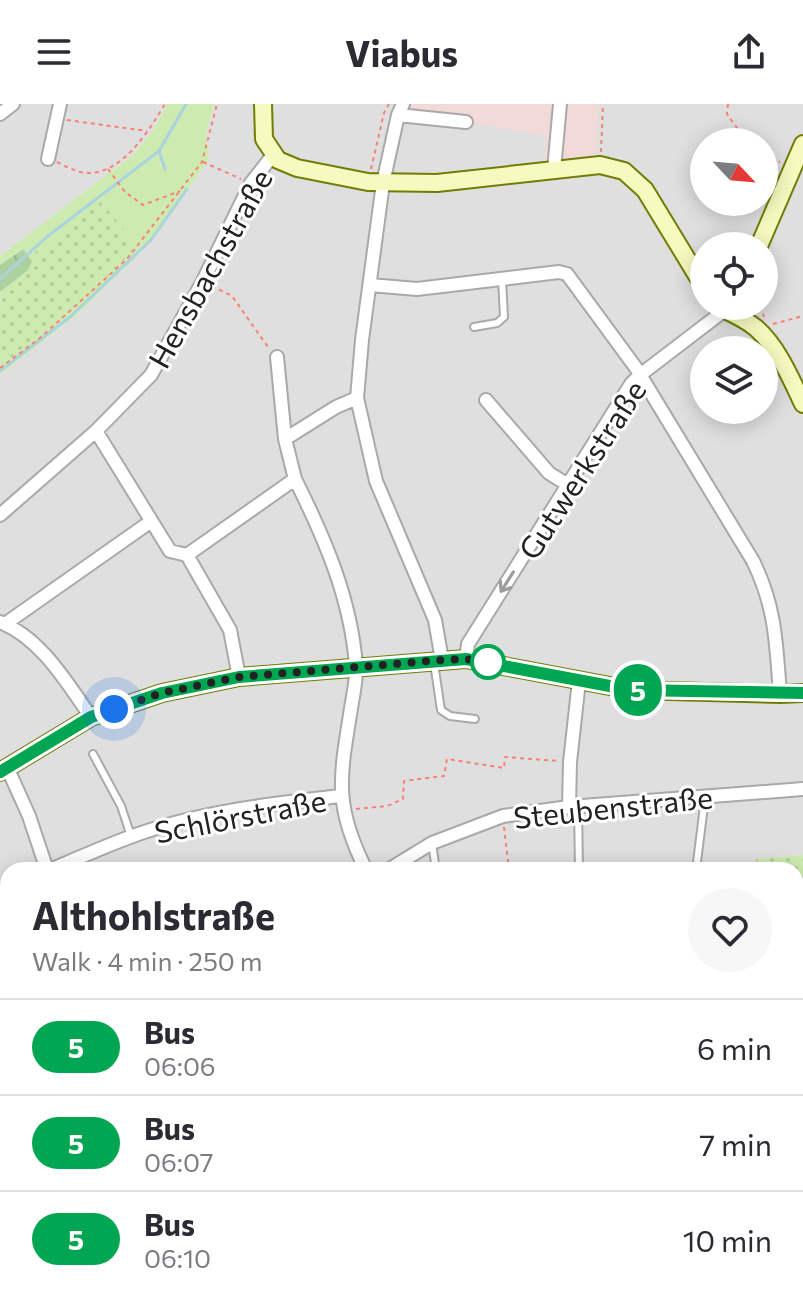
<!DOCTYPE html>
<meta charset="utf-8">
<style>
body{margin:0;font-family:Commissioner,sans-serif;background:#f7f7f7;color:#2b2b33;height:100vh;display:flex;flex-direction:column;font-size:30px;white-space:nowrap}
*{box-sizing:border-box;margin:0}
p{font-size:26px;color:#7c7c81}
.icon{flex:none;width:44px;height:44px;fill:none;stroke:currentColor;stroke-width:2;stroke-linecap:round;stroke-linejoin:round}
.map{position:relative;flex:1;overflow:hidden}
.drawer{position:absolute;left:0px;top:758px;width:804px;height:440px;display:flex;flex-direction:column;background:#fff;border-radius:24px 24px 0 0;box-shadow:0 4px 20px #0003}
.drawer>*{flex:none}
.badge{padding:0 16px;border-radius:26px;font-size:28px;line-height:52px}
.needle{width:52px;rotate:116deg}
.tools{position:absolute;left:690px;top:24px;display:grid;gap:16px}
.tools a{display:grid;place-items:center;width:88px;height:88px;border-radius:50%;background:#fff;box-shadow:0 4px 20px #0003;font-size:40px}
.you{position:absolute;width:40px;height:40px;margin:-20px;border:6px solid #fff;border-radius:50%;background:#1a73e8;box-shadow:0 0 0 12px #1a73e833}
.map>.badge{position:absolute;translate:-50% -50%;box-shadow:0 0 0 4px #fff}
.round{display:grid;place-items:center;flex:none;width:84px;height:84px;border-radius:42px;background:#f7f7f7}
.head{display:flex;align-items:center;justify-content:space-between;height:136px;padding:0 32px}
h1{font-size:38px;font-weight:700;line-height:60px}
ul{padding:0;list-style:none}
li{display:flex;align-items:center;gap:24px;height:96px;padding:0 32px;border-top:2px solid #e1e1e2}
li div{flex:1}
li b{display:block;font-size:30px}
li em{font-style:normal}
li .badge{min-width:88px;font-weight:700;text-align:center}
header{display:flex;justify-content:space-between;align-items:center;height:104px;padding:0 32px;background:#fff;font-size:36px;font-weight:700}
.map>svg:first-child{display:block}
</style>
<header><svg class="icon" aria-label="menu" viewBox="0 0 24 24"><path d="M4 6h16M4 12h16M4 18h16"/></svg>Viabus<svg class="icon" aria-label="share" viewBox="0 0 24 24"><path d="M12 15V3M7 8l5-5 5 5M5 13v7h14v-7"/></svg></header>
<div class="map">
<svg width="803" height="1198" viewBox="0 0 803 1198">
<defs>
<pattern id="forest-crowns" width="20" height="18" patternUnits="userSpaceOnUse" patternTransform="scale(2)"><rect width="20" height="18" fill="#add19e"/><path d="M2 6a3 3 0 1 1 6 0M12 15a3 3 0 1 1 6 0" fill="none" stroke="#95b388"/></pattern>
<pattern id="garden-dots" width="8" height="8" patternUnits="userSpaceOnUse" patternTransform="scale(2)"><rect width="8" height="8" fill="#cdebb0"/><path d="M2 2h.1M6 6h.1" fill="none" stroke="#b0c997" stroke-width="1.8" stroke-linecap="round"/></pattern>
</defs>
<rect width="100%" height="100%" fill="#f2efe9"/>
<path fill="#e0dfdf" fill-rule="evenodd" d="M0,0h167l-13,25 -21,26 -133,101z
M214,0h589v751l-47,4 1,11h-749v424h385l4,8h-397v-927l79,-62 73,-72 57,-82 -4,-25zM704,38h60v60h-60zM704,142h60v60h-60zM704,246h60v60h-60z"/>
<path fill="#f2dad9" d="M408,0h191l-4,55 -51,6 2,-29 -141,-25z
M803,821v377h-406l-3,-8h402v-365z"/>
<path fill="#cdebb0" d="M167,0h47l-8,30 3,25 -57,82 -73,72 -79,62v-9l45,-35 -10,-67 -35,37v-9l22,-43 -22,16v-9l133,-101 21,-26z"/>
<path fill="url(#forest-crowns)" d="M23,145l9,12 -4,9 -28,22v-27z"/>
<path fill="url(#garden-dots)" d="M101,98l36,43c-40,46 -89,84 -137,121v-65l35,-37 -3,-9z
M803,751v51l-7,3v-39h-39l-1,-11z"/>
<path fill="#e2e2e2" d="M803,983v143l-7,3v-143z
M445,1190h130v8h-127z"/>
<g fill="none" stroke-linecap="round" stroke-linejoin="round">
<path stroke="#aad3df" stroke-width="3" d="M159,47l6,18
M0,175l48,-43 111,-85 27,-47
M0,267l71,-55 80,-76 36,-51"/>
<defs>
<path id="lane" d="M474,223l23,-4 7,-6 -2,-38
M434,559l7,47 9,6 25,3
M93,650l28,52 10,30
M578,702l1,64
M432,739l4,27
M696,766l9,-72"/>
<path id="street" d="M403,0l-5,11 -15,68 -21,157 -5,58 19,83 59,139 7,40
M0,10l13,-10
M398,11l68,7
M48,55l12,-55
M554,66l6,-66
M370,181l47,4 142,-17 8,2 69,94 117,193c23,47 23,82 27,133
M277,253l8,82
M486,296l63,73 19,12
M96,327l74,120 17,4 43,75 9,47
M295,375c30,60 56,120 61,187 1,15 -4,33 -6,49 -11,66 -15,93 16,155
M0,411l96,-84 55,-56 52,-94 48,-98 22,-28
M187,451l108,-76 -10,-40 51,-32 21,-9
M0,518c41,16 67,61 91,95
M5,520l145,-102
M466,555l2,-15 163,-260 9,-9 85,-65
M7,663l22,49 18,54
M569,703l1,-45 9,-81
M50,766c26,-11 53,-23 80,-33 67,-25 140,-33 211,-41
M388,766l44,-27 71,-27 66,-9 234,-18
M0,967l8,-10
M0,1055l8,3
M0,1146l8,4
M94,1190l18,8
M312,1190l5,8
M404,1190l4,8
M710,1190l4,8
M24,1198l4,-8
M218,1198l15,-8"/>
<path id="secondary" d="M263,0l1,35 14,21 19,8 71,14 69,1 163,-18 24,6 21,19 59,97
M759,142l44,-102
M717,202c14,7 27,12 39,22 22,19 35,51 47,76
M0,668l91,-55 71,-24 77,-16 227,-18 165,31 149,4 23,-1"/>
</defs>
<use href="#lane" stroke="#a9a9a9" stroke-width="10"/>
<use href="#street" stroke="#a9a9a9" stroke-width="16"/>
<use href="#secondary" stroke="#707d05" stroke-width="20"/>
<path stroke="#fa8072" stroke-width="2" stroke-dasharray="4 4" stroke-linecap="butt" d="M728,0l-1,10 20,28
M67,16l80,11
M601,48l2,-48
M764,51l16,7
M57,58c8,4 21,11 30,11 36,1 62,-43 78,-69
M203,58l38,17
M108,65l17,23 18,13 37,-14
M371,65l13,-56 5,-9
M212,182l20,10 36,51
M760,202l4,11
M773,220l30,-8
M0,264l40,-30 87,-79 75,-97 15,-58
M356,705l31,-3 16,-7 1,-18 40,-5 3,-17 57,9 1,-11 53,4
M504,723l5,43
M796,807l7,-3"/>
<use href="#lane" stroke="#fff" stroke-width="6"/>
<use href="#street" stroke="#fff" stroke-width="12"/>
<use href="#secondary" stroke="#f7fabf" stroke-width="16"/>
</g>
<defs><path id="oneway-shaft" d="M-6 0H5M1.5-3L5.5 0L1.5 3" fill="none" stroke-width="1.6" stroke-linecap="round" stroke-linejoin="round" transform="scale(2)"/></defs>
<use stroke="#9c9c9c" href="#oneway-shaft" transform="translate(507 478) rotate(122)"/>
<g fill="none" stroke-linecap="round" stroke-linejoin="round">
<defs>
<path id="line" d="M0,668l91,-55 71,-24 77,-16 227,-18 165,31 172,3"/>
</defs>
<use href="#line" stroke="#fff" stroke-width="18"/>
<use href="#line" stroke="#00a651" stroke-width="12"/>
<path stroke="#222" stroke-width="8" stroke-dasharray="0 14.4" d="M114,605l48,-16 77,-16 203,-17 24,-1 22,3"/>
</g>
<circle fill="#fff" stroke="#00a651" stroke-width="4" cx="488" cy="558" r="16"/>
<g text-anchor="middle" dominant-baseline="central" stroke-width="6" stroke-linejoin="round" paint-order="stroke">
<g font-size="30" fill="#222" stroke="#fff">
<text transform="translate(209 164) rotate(-61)">Hensbachstraße</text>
<text transform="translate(581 365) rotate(-57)">Gutwerkstraße</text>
<text transform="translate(613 702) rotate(-6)">Steubenstraße</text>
<text transform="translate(240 711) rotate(-11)">Schlörstraße</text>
</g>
</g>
</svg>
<div class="tools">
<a><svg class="needle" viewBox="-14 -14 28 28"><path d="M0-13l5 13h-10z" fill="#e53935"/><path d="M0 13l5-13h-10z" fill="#7c7c81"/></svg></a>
<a><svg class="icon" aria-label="locate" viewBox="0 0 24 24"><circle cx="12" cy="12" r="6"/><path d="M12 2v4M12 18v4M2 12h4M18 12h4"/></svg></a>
<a><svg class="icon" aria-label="layers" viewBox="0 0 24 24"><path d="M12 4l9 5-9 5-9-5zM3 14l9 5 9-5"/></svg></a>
</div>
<div class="you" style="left:114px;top:605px"></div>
<b class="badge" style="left:638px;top:586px;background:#00a651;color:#fff">5</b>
<section class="drawer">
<div class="head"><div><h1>Althohlstraße</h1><p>Walk · 4 min · 250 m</p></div><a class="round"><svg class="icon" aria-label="heart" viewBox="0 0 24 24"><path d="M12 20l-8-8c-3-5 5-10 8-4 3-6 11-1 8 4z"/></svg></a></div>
<ul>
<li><span class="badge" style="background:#00a651;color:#fff">5</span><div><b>Bus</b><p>06:06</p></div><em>6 min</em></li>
<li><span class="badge" style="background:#00a651;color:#fff">5</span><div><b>Bus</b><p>06:07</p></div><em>7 min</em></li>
<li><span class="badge" style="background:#00a651;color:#fff">5</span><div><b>Bus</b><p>06:10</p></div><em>10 min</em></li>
</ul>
</section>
</div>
